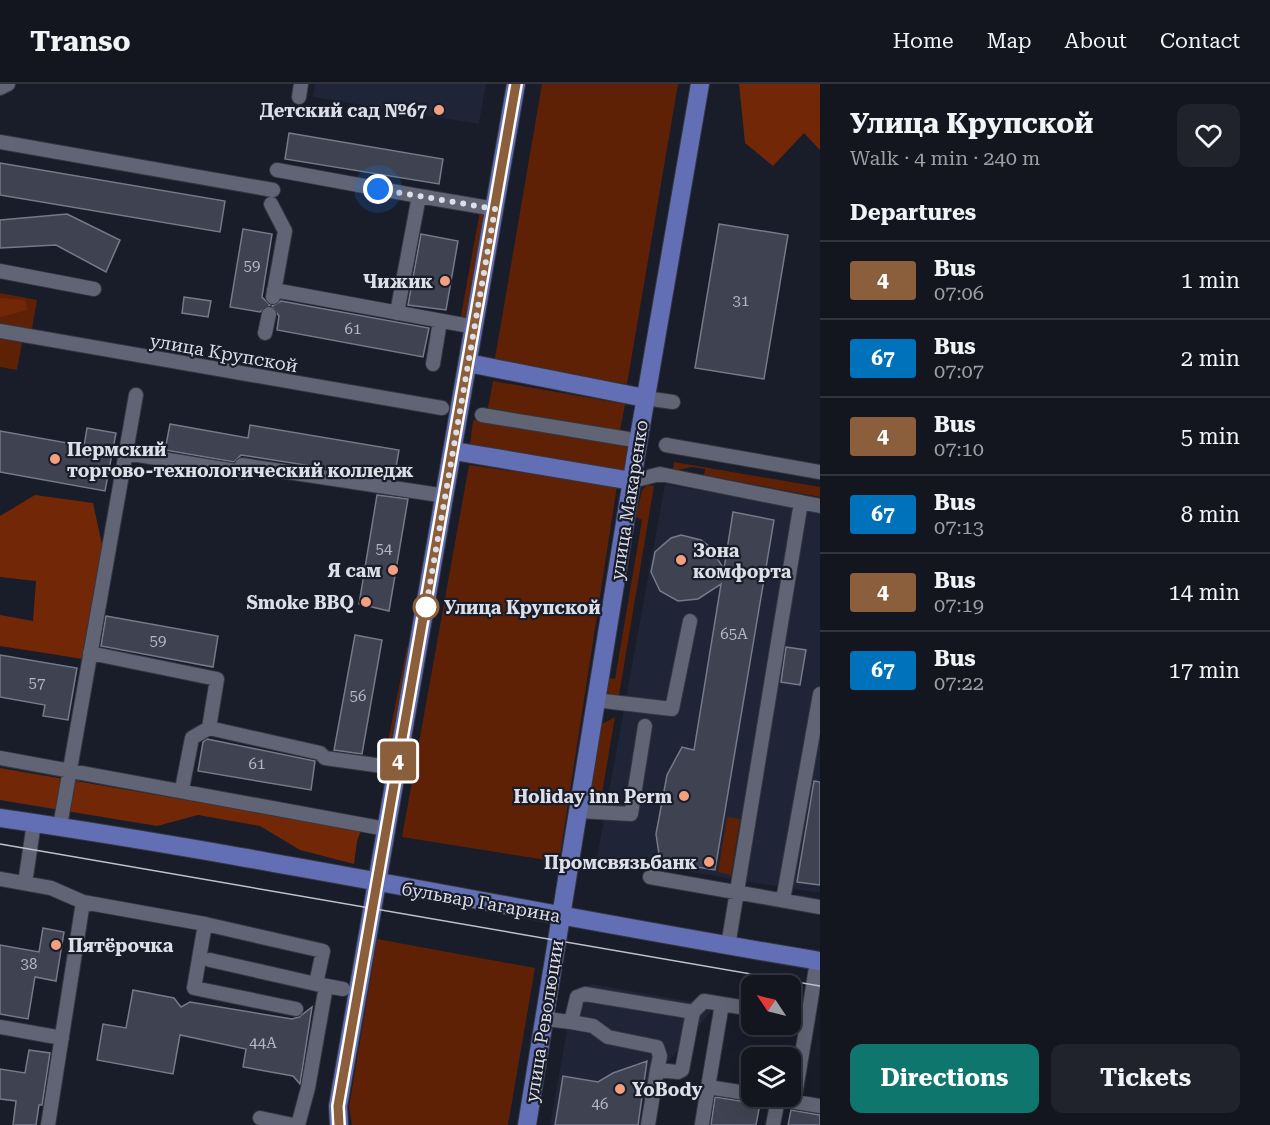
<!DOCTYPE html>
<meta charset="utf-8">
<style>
body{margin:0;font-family:"Roboto Serif",serif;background:#20222c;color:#f1f3f6;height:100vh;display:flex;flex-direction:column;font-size:22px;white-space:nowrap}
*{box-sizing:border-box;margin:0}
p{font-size:20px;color:#9d9fa4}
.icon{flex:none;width:33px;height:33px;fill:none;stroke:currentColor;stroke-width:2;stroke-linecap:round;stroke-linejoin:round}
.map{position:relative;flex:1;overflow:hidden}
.drawer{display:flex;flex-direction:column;background:#13151f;width:450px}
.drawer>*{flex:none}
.badge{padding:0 12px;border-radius:4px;font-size:21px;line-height:39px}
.needle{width:39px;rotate:305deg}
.tools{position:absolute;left:741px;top:891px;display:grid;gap:12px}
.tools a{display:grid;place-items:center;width:60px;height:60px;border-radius:12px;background:#13151f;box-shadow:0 6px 24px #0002,0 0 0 2px #32343d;font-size:30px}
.you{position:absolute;width:30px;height:30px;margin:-15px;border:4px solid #fff;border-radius:50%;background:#1a73e8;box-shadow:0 0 0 9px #1a73e833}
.map>.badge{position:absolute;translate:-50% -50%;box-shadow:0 0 0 3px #fff}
h2{padding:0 30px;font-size:22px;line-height:54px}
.round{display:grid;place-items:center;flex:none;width:63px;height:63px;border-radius:12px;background:#20222c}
.head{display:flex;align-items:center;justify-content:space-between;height:102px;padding:0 30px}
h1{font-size:28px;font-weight:700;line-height:45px}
.button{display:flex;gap:12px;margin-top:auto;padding:12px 30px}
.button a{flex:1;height:69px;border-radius:12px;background:#0f766e;color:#fff;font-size:24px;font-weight:700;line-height:69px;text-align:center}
.button a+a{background:#20222c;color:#f1f3f6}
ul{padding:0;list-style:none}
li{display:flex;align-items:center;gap:18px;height:78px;padding:0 30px;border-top:2px solid #32343d}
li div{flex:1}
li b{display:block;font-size:22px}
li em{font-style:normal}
li .badge{min-width:66px;font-weight:700;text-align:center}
header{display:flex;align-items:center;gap:36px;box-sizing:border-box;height:84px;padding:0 30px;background:#13151f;border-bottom:2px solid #32343d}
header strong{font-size:28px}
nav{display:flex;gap:33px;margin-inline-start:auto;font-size:21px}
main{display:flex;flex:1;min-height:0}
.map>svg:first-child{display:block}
</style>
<header>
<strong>Transo</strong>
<nav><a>Home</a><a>Map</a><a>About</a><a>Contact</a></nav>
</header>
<main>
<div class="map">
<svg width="820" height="1041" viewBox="0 0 820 1041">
<rect width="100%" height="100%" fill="#191c29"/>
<path fill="#1f2436" d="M315,0h171l-7,40 -166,-27z
M665,400l155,28v381l-223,-36z
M592,900l124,22 -49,57 -13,62h-104l22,-123z"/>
<path fill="#5f2105" d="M542,0h136l-51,300 -133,-20z
M480,127l6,1 -18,107 -8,2z
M0,209l37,7 -5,29 -32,-6z
M0,254l22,4 -5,28 -17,-3z
M493,297l132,23 -5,27 -132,-23z
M473,336l155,27 -5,25 -153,-27z
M674,378l146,25v10l-116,-22 1,-6 -13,-2 -19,4z
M469,381l148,21 -58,376 -157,-25z
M647,401l7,1 -36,215c-12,-6 -11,-11 -9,-23l6,1 27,-159 -6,-3 6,-27z
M407,563l3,1 -17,108h-8z
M615,633l-16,94 -10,-7 1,-6 12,-74z
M727,733l13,2 -9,56 -13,-3z
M377,855l158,29 -27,157h-156l-3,-18z"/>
<path fill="#722807" d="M739,0h81v66l-16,-17 -31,33 -28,-23z
M0,214l25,2 2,10 -27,7z
M35,411l58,8 11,51 -21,105 -83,-13v-31l33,6 3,-40 -36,-4v-61z
M0,684l361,62 -4,11 -3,23 -54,-14 -40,-24 -62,-11 -41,11 -157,-26z"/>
<path fill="#3f4351" stroke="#757a8a" stroke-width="1.5" d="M289,49l154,26 -4,25 -154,-25z
M0,79l225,38 -5,31 -220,-37z
M67,130l53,26 -14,32 -50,-27 -56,3v-28z
M719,140l69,11 -24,144 -69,-11z
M243,145l29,5 -10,63 8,8 -10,7 -30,-5z
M421,150l37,7 -12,69 -38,-5z
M184,213l27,4 -3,16 -26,-4z
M281,217l148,27 -6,29 -146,-27 2,-14 -7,-10z
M170,340l78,14 2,-13 149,25 -5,29 -153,-24 -7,7 -69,-12z
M87,344l29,5 -11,58 -105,-19v-41l84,15z
M377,411l31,4 -19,112 -30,-7z
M733,428l41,8 -59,350 -55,-9 -4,-27 11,-59 15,-28 12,3 27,-166 -23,15 -20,2 -18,-10 -9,-19 4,-20 16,-14 10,-3 20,5 8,6 15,23z
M106,532l112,20 -5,31 -112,-21z
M355,551l27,5 -20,114 -28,-4z
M786,563l20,3 -6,35 -19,-3z
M0,571l77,13 -9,52 -25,-4 2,-11 -45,-8z
M207,655l108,22 -4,29 -113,-19 5,-29z
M814,697l6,1v103l-23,-3z
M43,844l21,4 -8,49 -21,-4 -7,42 -28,-5v-69l39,7z
M133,906l41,8 7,9 9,-5 102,17 7,-2 13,-10 -12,77 -7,-8 -50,-9 3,-18 -66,-14 -7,39 -76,-14 6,-36 23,4z
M29,966l21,3 -8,52h-3l-3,20h-23l3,-24 -16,-2v-30l25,4z
M647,977l-9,64h-83l8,-49 35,6 15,-9z
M715,1013l45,7 -4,21h-45z
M791,1026l29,5v10h-32z"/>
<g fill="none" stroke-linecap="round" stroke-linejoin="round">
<defs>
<path id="minor" d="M0,4l8,-4
M299,13l2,-13
M0,58l273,48
M277,86l142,26
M271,120l14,27 -12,66
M0,187l94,18
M274,206l201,37
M397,229l22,-117 76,13
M0,247l442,77
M265,249l4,-19
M433,280l7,-43
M645,314l28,4
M482,331l146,24
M666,361l154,27
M126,369l116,19v-7l204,31
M632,397l28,-7 160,32
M90,569l127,26 -8,49 111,25 5,5 72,10
M595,616l77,9 18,-88
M0,674l386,71
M182,705l10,-51 17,-10
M579,727l52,3 14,-88
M60,742l76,-431
M650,793l170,30
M0,795l51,9 32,14 122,22 118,27 -7,33 27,5
M25,799l9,-60
M783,816l37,-206
M205,840l-11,64 102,21
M728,862l73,-444
M210,876l106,24
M722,920l-14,83 44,7
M693,928l11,-11 48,8
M790,932l18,2 9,-57
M546,935l25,3 6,-25 8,-3 108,18 -11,58 -4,2 -21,-2 -9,55
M571,938l22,4 15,11 49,10 3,9 -3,14
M0,943l62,11
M765,1012l13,3 -5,26
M778,1015l42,7
M794,1017l14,-83
M260,1034l33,7
M702,1040l6,-37
M48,1041l35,-223
M298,1041l10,-37 18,-102"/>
<path id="major" d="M468,279l177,35
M454,367l178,30
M0,734c275,40 546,98 820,143
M339,1041l-1,-19 178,-1022
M527,1041l112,-688 61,-353"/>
</defs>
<use href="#minor" stroke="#343740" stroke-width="16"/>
<use href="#major" stroke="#343740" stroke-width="20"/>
<use href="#minor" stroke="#606474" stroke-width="14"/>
<use href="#major" stroke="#626fb5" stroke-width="18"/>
<path stroke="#bfc2cc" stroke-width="1.5" d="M0,760l820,142"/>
</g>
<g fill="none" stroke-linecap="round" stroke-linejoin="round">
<defs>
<path id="line" d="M339,1041l-1,-19 178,-1022"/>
</defs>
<use href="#line" stroke="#fff" stroke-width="14"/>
<use href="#line" stroke="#8b5e3c" stroke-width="9"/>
<path stroke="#dcdfe8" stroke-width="6" stroke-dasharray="0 10.8" d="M378,105l117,20 -69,398"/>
</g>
<g fill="#f3a081" stroke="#191c29" stroke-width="2">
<circle cx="439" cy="26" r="6"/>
<circle cx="445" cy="197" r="6"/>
<circle cx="55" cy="375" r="6"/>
<circle cx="681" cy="476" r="6"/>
<circle cx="393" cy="486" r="6"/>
<circle cx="366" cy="518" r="6"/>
<circle cx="684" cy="712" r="6"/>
<circle cx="709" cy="778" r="6"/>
<circle cx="56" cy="861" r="6"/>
<circle cx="620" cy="1005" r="6"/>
</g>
<circle fill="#fff" stroke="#8b5e3c" stroke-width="3" cx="426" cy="523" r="12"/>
<g text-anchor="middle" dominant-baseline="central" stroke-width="4.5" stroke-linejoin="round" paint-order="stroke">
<g font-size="15" fill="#b5b8c2">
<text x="252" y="182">59</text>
<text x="741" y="217">31</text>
<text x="353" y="245">61</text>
<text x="384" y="465">54</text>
<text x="734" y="550">65А</text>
<text x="158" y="557">59</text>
<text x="37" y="599">57</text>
<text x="358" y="612">56</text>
<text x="257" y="680">61</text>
<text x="29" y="880">38</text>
<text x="263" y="959">44А</text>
<text x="600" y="1020">46</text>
</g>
<g font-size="18" font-weight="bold" fill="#dcdfe8" stroke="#191c29" text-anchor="end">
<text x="427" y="26">Детский сад №67</text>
<text x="433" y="197">Чижик</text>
<text x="67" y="365" text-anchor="start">Пермский<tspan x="67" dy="21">торгово-технологический колледж</tspan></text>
<text x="693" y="466" text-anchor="start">Зона<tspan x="693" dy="21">комфорта</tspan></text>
<text x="381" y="486">Я сам</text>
<text x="354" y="518">Smoke BBQ</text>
<text x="672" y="712">Holiday inn Perm</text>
<text x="697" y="778">Промсвязьбанк</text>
<text x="68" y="861" text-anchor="start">Пятёрочка</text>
<text x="632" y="1005" text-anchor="start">YoBody</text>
</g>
<g font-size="18" fill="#dcdfe8" stroke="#191c29">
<text transform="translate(224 269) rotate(10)">улица Крупской</text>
<text transform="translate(629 416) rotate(-81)">улица Макаренко</text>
<text transform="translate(481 818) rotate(10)">бульвар Гагарина</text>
<text transform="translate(544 937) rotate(-81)">улица Революции</text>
</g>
<g font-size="18" font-weight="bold" fill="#dcdfe8" stroke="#191c29" text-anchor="start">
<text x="444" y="523">Улица Крупской</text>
</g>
</g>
</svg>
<div class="tools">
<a><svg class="needle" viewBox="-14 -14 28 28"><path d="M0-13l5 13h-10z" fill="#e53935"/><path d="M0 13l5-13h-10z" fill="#9d9fa4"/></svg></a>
<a><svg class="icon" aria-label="layers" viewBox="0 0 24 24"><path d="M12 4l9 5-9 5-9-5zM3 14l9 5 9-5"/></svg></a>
</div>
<div class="you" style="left:378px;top:105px"></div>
<b class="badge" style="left:398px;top:677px;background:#8b5e3c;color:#fff">4</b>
</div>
<section class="drawer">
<div class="head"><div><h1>Улица Крупской</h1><p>Walk · 4 min · 240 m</p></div><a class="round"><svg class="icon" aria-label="heart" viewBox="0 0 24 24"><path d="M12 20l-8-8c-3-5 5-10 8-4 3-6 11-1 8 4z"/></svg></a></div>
<h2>Departures</h2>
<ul>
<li><span class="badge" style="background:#8b5e3c;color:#fff">4</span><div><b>Bus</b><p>07:06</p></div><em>1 min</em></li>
<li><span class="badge" style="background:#0072bc;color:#fff">67</span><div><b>Bus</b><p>07:07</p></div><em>2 min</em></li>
<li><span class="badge" style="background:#8b5e3c;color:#fff">4</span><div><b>Bus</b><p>07:10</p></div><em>5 min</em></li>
<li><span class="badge" style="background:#0072bc;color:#fff">67</span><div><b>Bus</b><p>07:13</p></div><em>8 min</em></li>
<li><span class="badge" style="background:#8b5e3c;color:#fff">4</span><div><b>Bus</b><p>07:19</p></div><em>14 min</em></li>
<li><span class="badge" style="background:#0072bc;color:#fff">67</span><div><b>Bus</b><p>07:22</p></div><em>17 min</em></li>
</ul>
<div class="button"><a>Directions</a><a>Tickets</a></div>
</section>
</main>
